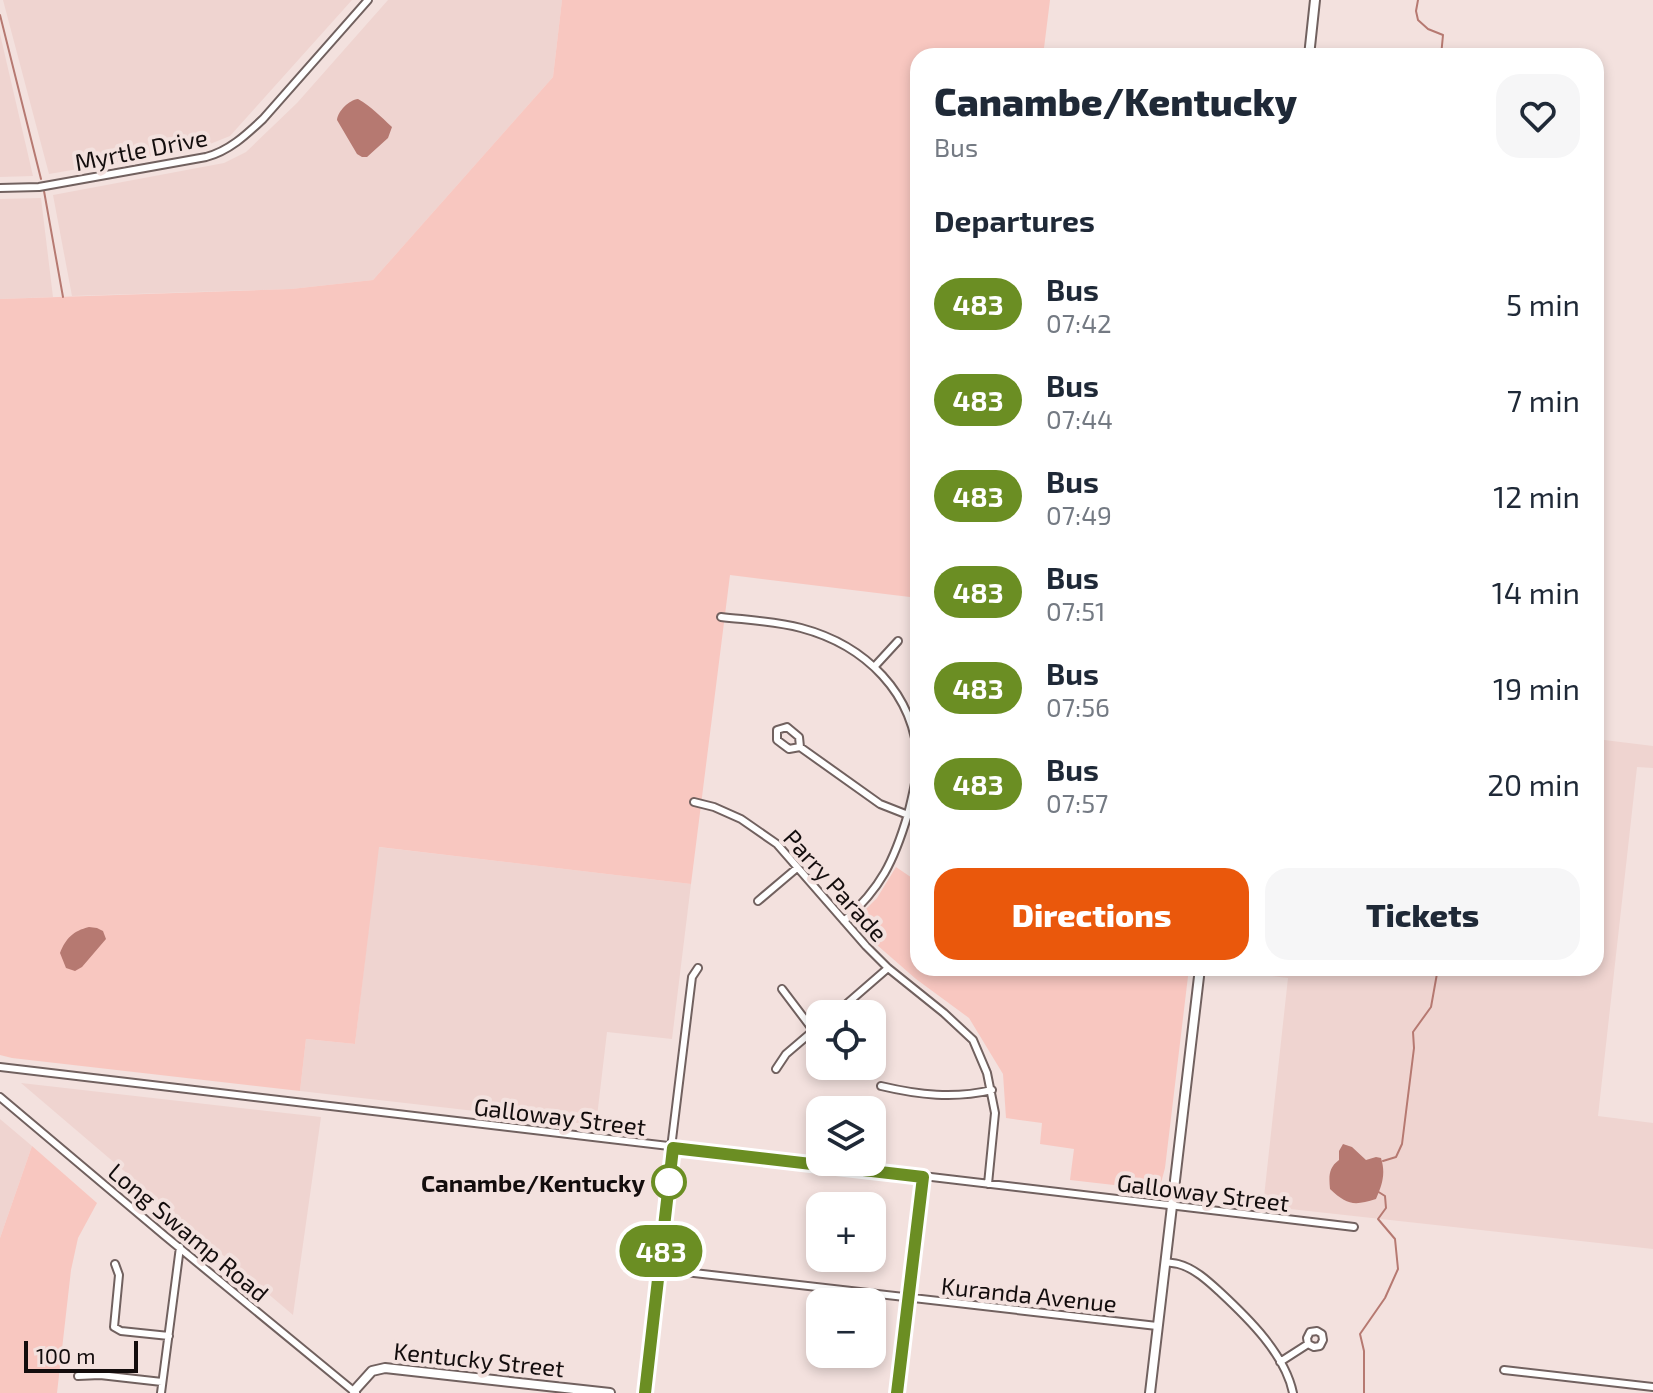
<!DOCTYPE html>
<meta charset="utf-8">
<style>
body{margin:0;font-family:"Exo 2",sans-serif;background:#f6f6f7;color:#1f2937;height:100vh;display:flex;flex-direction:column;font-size:30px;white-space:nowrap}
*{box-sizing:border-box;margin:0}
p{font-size:26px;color:#747a83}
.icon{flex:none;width:44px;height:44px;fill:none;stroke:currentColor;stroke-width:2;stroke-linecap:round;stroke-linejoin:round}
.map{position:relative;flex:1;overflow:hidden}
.details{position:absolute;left:910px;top:48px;width:694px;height:928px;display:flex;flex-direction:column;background:#fff;border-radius:24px;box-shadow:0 4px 12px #0003}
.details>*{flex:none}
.badge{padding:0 16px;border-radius:26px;font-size:28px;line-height:52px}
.controls{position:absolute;left:806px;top:1000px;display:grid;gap:16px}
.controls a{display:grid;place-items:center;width:80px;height:80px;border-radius:16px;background:#fff;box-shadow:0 4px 12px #0003;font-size:40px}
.scale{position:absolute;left:24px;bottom:20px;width:114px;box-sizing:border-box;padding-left:8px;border:4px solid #130d0d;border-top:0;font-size:22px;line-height:28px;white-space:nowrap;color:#130d0d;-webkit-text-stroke:6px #f3e1de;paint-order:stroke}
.map>.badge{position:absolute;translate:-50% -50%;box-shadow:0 0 0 4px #fff}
h2{padding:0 24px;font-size:30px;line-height:72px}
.round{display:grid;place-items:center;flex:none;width:84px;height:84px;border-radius:24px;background:#f6f6f7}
.headline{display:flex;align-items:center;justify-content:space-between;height:136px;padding:0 24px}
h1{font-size:38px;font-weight:800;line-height:60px}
.cta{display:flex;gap:16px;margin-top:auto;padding:16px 24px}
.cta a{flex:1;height:92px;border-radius:24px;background:#ea580c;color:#fff;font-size:32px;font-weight:800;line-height:92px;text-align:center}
.cta a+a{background:#f6f6f7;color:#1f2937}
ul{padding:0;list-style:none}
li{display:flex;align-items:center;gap:24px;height:96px;padding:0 24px}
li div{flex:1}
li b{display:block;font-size:30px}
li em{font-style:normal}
li .badge{min-width:88px;font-weight:700;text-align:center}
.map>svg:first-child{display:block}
</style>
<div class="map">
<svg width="1653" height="1393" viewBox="0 0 1653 1393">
<rect width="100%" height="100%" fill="#f3e1de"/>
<path fill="#efd4d0" d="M3,0h349l-122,136 -30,12 -151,26z
M388,0h174l-9,77 -180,203 -82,9 -219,7 -19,-101 171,-32 22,-11 51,-49z
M0,34l33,142 -33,1z
M41,198l12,99 -53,2v-100z
M1596,739l57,7v22l-16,-1 -39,349 55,7v126l-390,-43 25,-228 -78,-10h386z
M378,847l313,37 -19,155 -65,-7 -11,93 -296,-34 6,-52 49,5z
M21,1083l300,34 -28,198z
M0,1119l32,27 -32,92z"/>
<path fill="#f8c7c0" d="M562,0h488l-7,56h-125v542l-188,-23 -39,309 -312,-37 -24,197 -49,-5 -6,52 -288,-33 -12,-3v-756l291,-10 82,-9 180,-203z
M896,867l22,15v86h271l-24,200 -4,15 -12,6 -79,-9 4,-31 -34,-5 2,-21 -36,-5 -3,-44 -34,-56 -53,-39 -39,-34 -20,-22 3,-8 17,-17z
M32,1146l65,57 -19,35 -7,32 -14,123h-57v-155z"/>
<path fill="#b67971" d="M358,99c14,8 22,17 34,28l-4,11 -21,19h-5l-5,-3 -20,-34c1,-9 12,-20 21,-21z
M89,927l8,1 6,3 3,8 -24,28 -7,4 -9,-3 -6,-15c6,-15 13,-22 29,-26z
M1343,1144l9,3 14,13 10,-3 5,1c5,16 1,27 -5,41 -22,7 -29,6 -46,-10 -1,-12 -2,-21 9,-29v-9z"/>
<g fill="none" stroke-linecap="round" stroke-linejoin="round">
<path stroke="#b67971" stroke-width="2" d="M1418,0l-2,11 2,9 10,9 15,6 -2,21
M0,15l41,164
M44,191l19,106
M1383,1161l13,-4 6,-13 12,-96 -1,-16 18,-25 7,-39
M1364,1393v-42l-4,-17 25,-36 13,-29 -3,-30 -17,-20 8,-11 -1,-12 -8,-5"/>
<defs>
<path id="minor" d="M0,188l39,-1 167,-30c23,-6 40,-22 57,-38l105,-119
M721,617c26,3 54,4 80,11 64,17 114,65 117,134
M875,666l23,-25
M800,747l-1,-10 -12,-10 -10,3v10l12,9 11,-2 80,57 28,11
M694,802l20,5 27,12 36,25 89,102 22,22 56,45 29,27 14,33 8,40 -7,71
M758,901l39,-33
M844,921c37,-33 50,-60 64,-107 4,-16 8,-32 10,-49
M782,989l31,41
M835,1014l53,-46
M0,1067l1354,160
M776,1069l10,-15 34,-29
M881,1086c38,9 73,13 111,4
M0,1097l165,139 191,157
M671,1148l21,-171 6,-9
M1166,1262c4,1 8,1 12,2 16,4 30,17 42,28 28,26 65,62 73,101
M115,1264l4,11 -5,52 7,4 48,5
M659,1269l498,57
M1280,1362l28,-18 6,3 6,-1 3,-6 -1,-6 -5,-3 -7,1 -3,6 1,6
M1504,1370l149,17
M78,1376l22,-1 62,7
M161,1393l19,-146
M645,1393l28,-245
M897,1393l26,-216"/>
<path id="tertiary" d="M1309,56l6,-56
M354,1391l18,-20 13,-3 225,25
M1150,1393l50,-425"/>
</defs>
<use href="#minor" stroke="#71615f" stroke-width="10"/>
<use href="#tertiary" stroke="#71615f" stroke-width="12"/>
<use href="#minor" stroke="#fff" stroke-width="6"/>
<use href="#tertiary" stroke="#fff" stroke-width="8"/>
</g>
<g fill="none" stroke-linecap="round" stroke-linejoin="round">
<defs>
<path id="line" d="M645,1393l28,-245 250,29 -26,216"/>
</defs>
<use href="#line" stroke="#fff" stroke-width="18"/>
<use href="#line" stroke="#6b8e23" stroke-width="12"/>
</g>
<circle fill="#fff" stroke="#6b8e23" stroke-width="4" cx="669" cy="1182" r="16"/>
<g text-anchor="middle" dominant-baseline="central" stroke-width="8" stroke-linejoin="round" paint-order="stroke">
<g font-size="24" fill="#130d0d" stroke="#f3e1de">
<text transform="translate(141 149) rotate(-11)">Myrtle Drive</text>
<text transform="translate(836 885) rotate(48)">Parry Parade</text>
<text transform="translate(560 1116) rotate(7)">Galloway Street</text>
<text transform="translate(1203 1192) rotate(7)">Galloway Street</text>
<text transform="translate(189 1232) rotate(40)">Long Swamp Road</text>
<text transform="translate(1029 1294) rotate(6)">Kuranda Avenue</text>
<text transform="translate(479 1359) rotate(6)">Kentucky Street</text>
</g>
<g font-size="24" font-weight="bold" fill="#130d0d" stroke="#f3e1de" text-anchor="end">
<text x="645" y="1182">Canambe/Kentucky</text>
</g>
</g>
</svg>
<div class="controls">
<a><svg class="icon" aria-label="locate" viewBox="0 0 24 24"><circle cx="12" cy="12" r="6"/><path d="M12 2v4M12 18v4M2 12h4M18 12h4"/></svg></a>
<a><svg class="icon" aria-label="layers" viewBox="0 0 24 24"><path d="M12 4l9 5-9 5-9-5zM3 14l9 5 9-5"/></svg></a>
<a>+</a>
<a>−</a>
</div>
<div class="scale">100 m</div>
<b class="badge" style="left:661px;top:1251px;background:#6b8e23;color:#fff">483</b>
<section class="details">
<div class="headline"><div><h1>Canambe/Kentucky</h1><p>Bus</p></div><a class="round"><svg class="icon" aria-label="heart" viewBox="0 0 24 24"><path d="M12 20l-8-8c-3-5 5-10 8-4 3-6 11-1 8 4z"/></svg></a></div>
<h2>Departures</h2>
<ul>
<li><span class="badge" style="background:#6b8e23;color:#fff">483</span><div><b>Bus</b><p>07:42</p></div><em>5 min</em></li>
<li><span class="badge" style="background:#6b8e23;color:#fff">483</span><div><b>Bus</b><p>07:44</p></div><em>7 min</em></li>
<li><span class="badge" style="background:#6b8e23;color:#fff">483</span><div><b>Bus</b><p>07:49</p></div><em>12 min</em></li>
<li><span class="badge" style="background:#6b8e23;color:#fff">483</span><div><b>Bus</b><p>07:51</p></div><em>14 min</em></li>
<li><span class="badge" style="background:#6b8e23;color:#fff">483</span><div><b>Bus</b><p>07:56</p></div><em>19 min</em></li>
<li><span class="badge" style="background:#6b8e23;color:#fff">483</span><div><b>Bus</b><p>07:57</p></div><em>20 min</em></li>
</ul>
<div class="cta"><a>Directions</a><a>Tickets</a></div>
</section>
</div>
